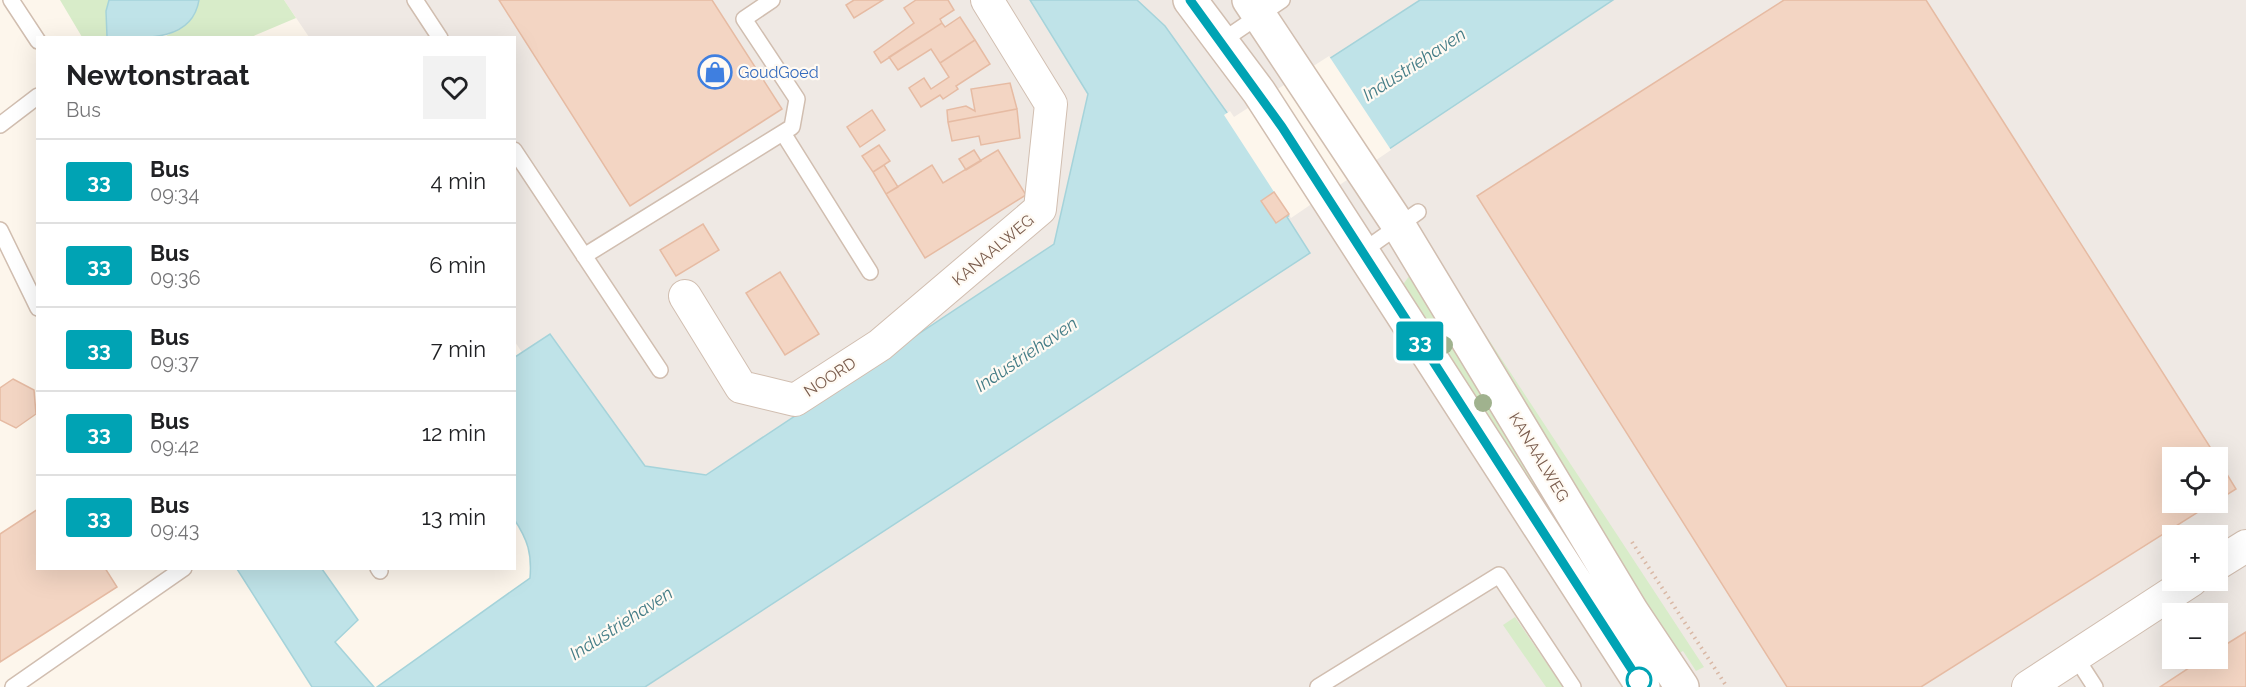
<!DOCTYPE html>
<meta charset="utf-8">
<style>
body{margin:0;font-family:Raleway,sans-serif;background:#f2f2f2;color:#202124;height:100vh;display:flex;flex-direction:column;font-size:22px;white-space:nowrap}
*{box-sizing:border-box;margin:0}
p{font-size:20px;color:#757577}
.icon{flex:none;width:33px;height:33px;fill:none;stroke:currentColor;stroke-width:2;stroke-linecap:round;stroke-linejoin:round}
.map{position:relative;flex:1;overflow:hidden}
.sheet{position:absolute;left:36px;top:36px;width:480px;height:534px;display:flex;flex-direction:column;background:#fff;border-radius:0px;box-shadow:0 6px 24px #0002}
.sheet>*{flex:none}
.badge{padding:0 12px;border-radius:4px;font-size:21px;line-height:39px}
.tools{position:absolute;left:2162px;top:447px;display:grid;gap:12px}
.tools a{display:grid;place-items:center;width:66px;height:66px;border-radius:0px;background:#fff;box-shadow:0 6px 24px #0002;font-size:30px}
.map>.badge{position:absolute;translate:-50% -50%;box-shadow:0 0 0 3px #fff}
.round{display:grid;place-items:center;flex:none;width:63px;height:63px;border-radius:0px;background:#f2f2f2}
.headline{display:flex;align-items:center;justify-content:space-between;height:102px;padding:0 30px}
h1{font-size:28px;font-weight:700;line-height:45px}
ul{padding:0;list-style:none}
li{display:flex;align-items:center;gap:18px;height:84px;padding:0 30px;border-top:2px solid #e0e0e0}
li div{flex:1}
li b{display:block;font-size:22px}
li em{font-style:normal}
li .badge{min-width:66px;font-weight:700;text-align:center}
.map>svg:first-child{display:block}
</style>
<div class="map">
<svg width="2246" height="687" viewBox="0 0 2246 687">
<rect width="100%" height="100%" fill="#fdf6ec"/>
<path fill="#efe9e4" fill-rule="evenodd" d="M284,0h1962v687h-1678l125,-81 -178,-264 -1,-304 -205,-1zM2172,458h45v44h-45zM2172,536h45v44h-45zM2172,614h45v44h-45z"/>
<path fill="#d8ecc9" d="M60,0h49l-3,11 1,26h-25z
M199,0h85l12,18 -45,19 -88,1 27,-17z
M1445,273l259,394 -8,4 -13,-20 -10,5z
M1410,275l257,412h-16l-250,-400z
M1515,617l48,70h-17l-43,-62z"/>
<path fill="#bfe3e8" stroke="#a5d3da" stroke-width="1.5" d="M109,0h90c-7,44 -60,38 -92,37l-1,-26z
M1030,0h107l28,26 68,95 187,-121h193l-326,217 23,36 -665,434h-268l153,-109c2,-24 -2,-38 -16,-59l1,-162 35,-23 95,132 61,9 348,-231 34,-150z
M237,569h85l36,51 -23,22 39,45h-62z"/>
<path fill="#fdf6ec" d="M1329,56l62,94 -100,68 -67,-103 6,-4 4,6z"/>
<path fill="#f3d5c3" stroke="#e6bba3" stroke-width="1.5" d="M499,0h213l70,109 -152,97z
M854,0h29l-29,18 -8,-13z
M916,0h32l6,10 -14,9 2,4 -61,40 -7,-11 40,-29 -10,-15z
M1784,0h142l291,458h-45v44h42l-293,185h-134l-310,-491z
M960,17l15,23 -35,23 -9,-14 -33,21 -9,-13 53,-34 3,4z
M975,40l15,24 -34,22 2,3 -15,10 -3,-4 -19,12 -12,-19 15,-10 7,11 18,-12 -9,-14z
M1010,83l7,26 -69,13 -1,-12 19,-4 9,5 -4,-22z
M1017,109l3,29 -39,7 -2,-9 -27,5 -4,-19z
M872,110l13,20 -25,17 -13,-20z
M879,145l11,16 -17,11 -11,-16z
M974,150l7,11 -15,9 -7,-11z
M998,150l28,45 -101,63 -39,-64 46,-29 11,18z
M884,165l14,22 -12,7 -13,-22z
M1274,192l15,22 -13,9 -15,-22z
M703,224l16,26 -43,26 -16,-26z
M780,272l39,62 -34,21 -39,-62z
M13,379l21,11 2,24 -20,14 -16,-8v-32z
M2217,458l19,31 -19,12z
M38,509v59h67l12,19 -117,75v-128z
M2246,632v55h-86l44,-29h13v-8z"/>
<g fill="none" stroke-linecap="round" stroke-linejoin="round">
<defs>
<path id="service" d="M11,0l27,41
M415,0l25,38
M1222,41l60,-41
M0,125l38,-29
M783,133l87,139
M514,150l146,220
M0,230l38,78
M1363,251l55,-39
M584,256l208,-129 5,-28 -53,-80 28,-19
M378,568l2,3
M2075,656l20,31
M13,687l171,-119
M1318,687l181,-112 74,112"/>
<path id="minor" d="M685,296l56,91 54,13 85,-55 160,-136 11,-105 -64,-104
M2217,564l29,-18
M2028,687l164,-107"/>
<path id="tertiary" d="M1190,0l69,92 384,595
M1249,0l150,226 233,386 50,75"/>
</defs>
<use href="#service" stroke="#d1beb0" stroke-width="18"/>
<use href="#minor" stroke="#d1beb0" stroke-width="34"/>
<use href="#tertiary" stroke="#d1beb0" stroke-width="36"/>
<path stroke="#d9b8a5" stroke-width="4" stroke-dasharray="1.5 4.5" stroke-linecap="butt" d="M1632,542l95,145"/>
<use href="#service" stroke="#fff" stroke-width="15"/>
<use href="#minor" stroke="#fff" stroke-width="32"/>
<use href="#tertiary" stroke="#fff" stroke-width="33"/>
</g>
<g fill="#a0b28e">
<circle cx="1444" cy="345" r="9"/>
<circle cx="1483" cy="403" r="9"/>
</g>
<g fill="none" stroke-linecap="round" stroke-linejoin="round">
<defs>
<path id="line" d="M1190,0l92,127 361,560"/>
</defs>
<use href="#line" stroke="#fff" stroke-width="14"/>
<use href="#line" stroke="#00a3b4" stroke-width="9"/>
</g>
<defs>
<symbol id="shop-ring" viewBox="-11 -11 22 22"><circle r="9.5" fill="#fffaf3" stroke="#3f7fe0" stroke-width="1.5"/><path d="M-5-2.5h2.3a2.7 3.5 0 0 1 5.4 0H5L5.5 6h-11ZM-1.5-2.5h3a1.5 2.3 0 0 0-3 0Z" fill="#3f7fe0"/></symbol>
</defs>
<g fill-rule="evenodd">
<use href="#shop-ring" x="696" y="53" width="38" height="38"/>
</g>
<circle fill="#fff" stroke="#00a3b4" stroke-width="3" cx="1639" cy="680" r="12"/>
<g text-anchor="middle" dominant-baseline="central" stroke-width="4.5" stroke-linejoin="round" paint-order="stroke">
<g font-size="16" fill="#366cbe" stroke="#fffaf3" text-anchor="start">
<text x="738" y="72">GoudGoed</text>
</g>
<g font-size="16" fill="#7a5c4d" stroke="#fffaf3">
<text transform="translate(993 250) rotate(-40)">KANAALWEG</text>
<text transform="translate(830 377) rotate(-33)">NOORD</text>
<text transform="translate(1539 457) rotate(59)">KANAALWEG</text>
</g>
<g font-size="18" font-style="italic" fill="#437c86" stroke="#fffaf3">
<text transform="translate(1414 64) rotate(-33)">Industriehaven</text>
<text transform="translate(1026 354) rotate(-34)">Industriehaven</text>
<text transform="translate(621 623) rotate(-33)">Industriehaven</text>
</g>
</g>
</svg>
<div class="tools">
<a><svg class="icon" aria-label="locate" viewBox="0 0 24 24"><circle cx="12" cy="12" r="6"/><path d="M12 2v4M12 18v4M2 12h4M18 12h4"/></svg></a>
<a>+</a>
<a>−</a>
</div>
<b class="badge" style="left:1420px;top:341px;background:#00a3b4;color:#fff">33</b>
<section class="sheet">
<div class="headline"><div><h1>Newtonstraat</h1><p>Bus</p></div><a class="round"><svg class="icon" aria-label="heart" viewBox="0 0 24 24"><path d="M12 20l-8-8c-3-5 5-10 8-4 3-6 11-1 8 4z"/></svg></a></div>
<ul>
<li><span class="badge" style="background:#00a3b4;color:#fff">33</span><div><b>Bus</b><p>09:34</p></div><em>4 min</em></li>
<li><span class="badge" style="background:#00a3b4;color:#fff">33</span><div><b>Bus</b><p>09:36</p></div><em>6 min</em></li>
<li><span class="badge" style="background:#00a3b4;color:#fff">33</span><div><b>Bus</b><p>09:37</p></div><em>7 min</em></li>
<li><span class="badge" style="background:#00a3b4;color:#fff">33</span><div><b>Bus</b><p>09:42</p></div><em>12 min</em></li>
<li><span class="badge" style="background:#00a3b4;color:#fff">33</span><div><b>Bus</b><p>09:43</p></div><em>13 min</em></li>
</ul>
</section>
</div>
